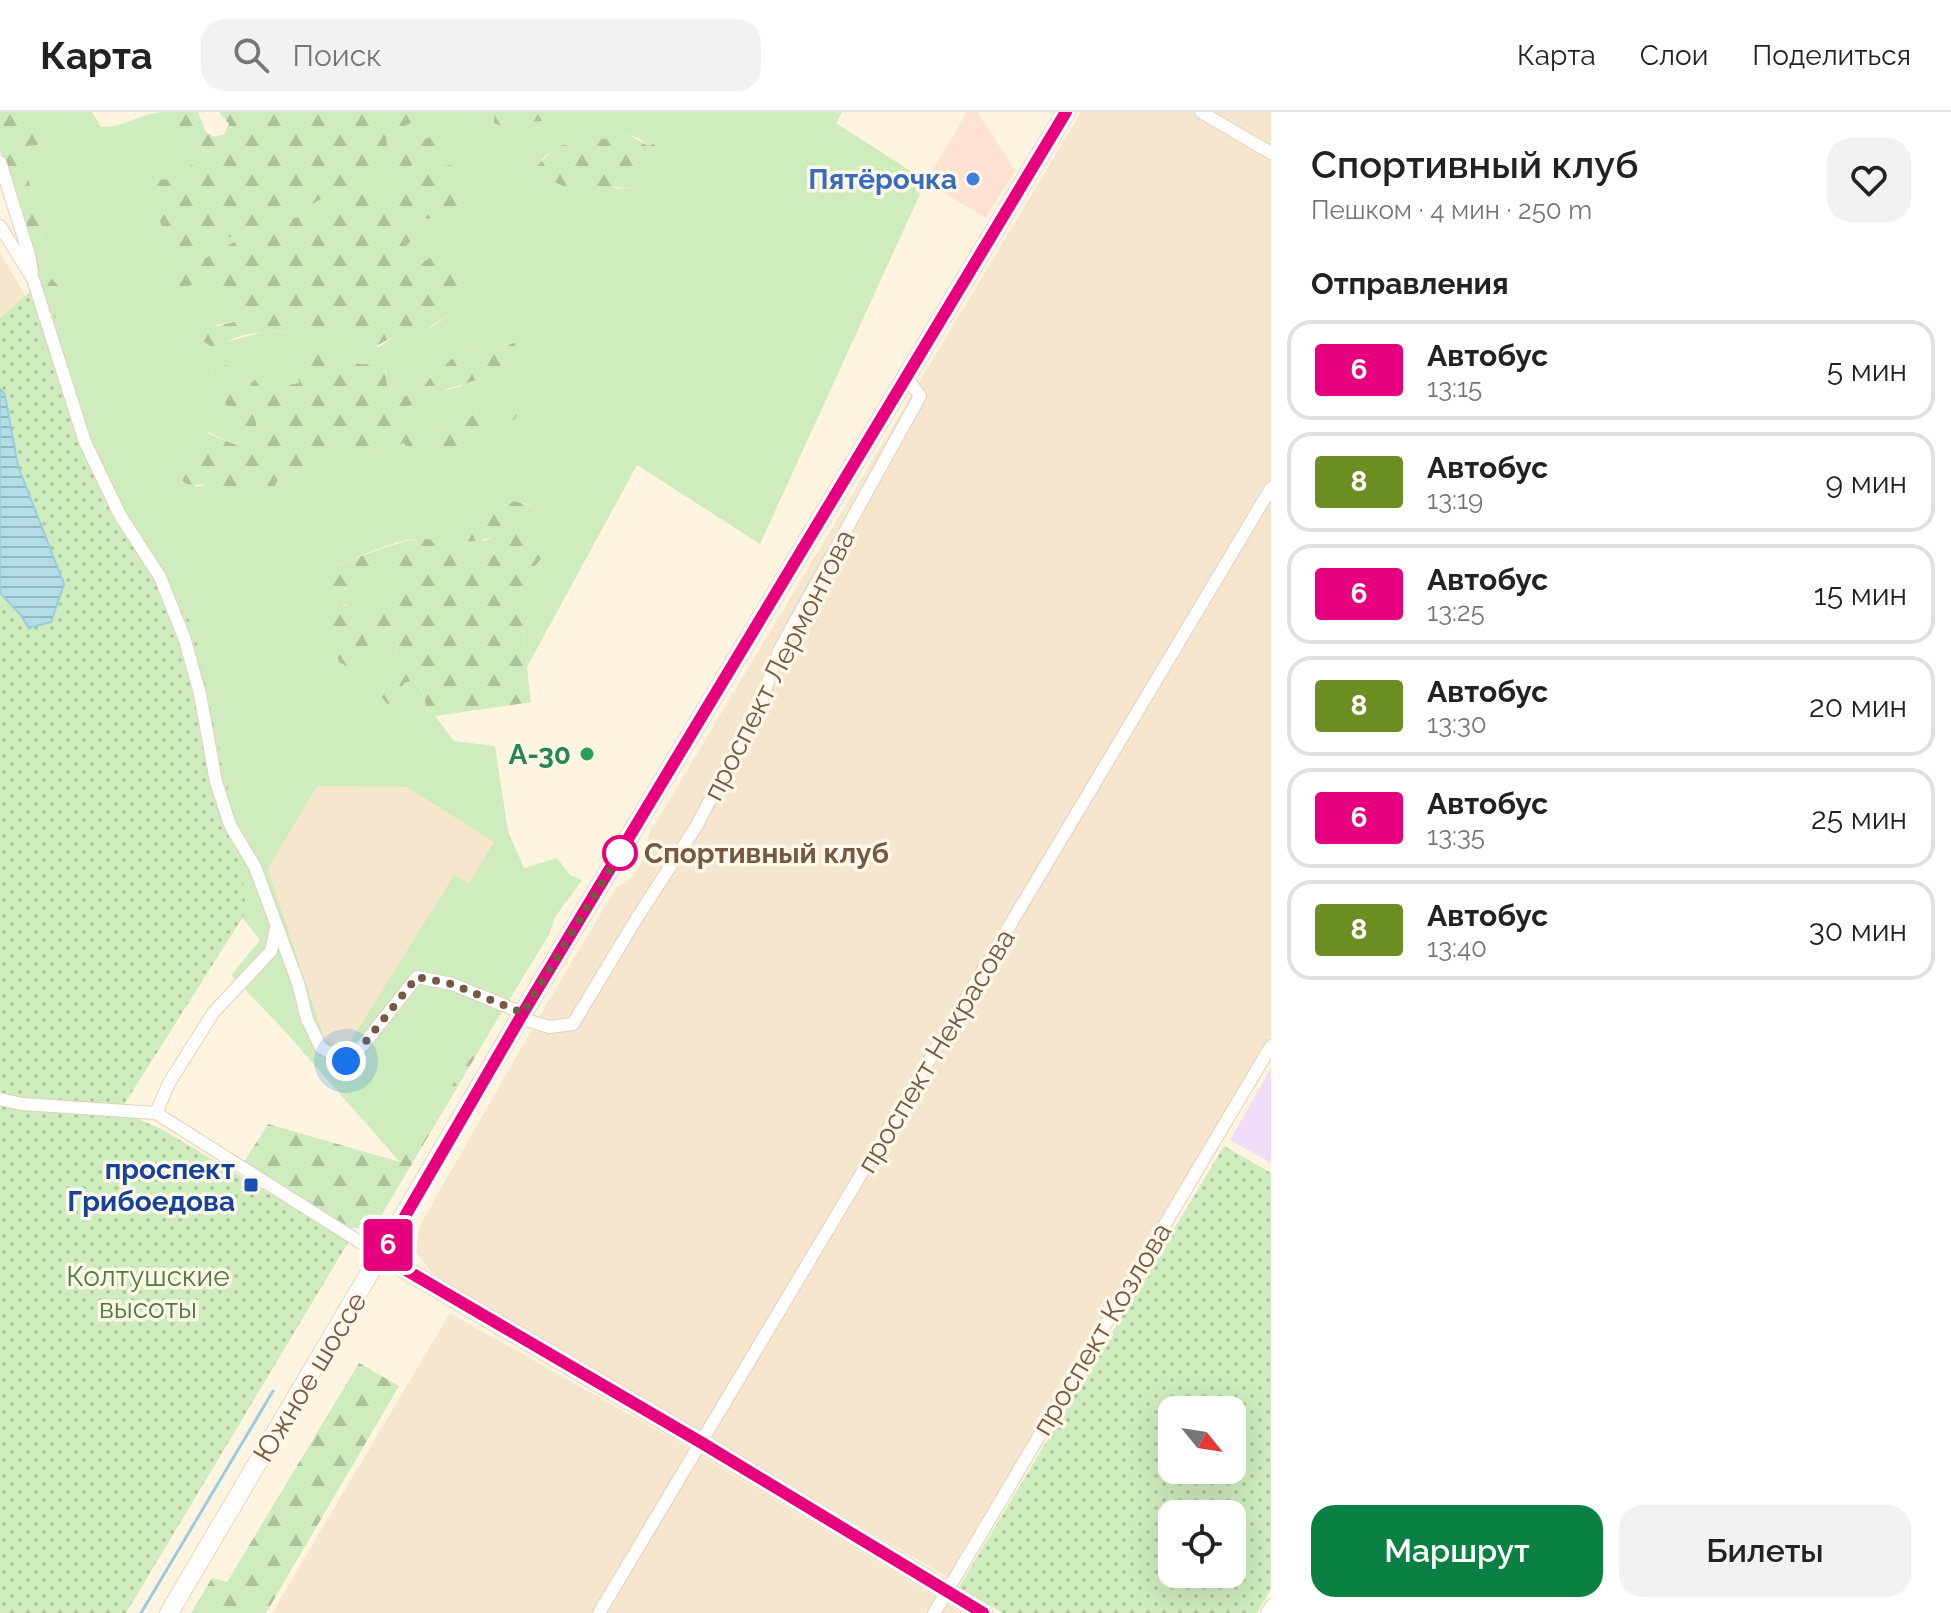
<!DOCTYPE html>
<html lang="ru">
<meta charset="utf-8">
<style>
body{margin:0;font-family:Raleway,sans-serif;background:#f2f2f2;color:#222;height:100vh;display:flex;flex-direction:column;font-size:30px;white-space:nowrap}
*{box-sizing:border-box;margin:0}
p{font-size:26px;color:#767676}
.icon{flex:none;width:44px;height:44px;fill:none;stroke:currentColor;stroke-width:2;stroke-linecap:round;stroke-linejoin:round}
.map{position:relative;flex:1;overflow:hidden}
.side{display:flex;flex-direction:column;background:#fff;width:680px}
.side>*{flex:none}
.badge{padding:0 16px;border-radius:6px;font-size:28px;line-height:52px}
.needle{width:52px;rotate:120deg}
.controls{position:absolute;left:1158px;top:1284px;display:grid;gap:16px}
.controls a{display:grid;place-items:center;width:88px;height:88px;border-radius:16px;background:#fff;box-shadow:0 8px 32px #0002;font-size:40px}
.you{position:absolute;width:40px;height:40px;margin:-20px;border:6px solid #fff;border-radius:50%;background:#1a73e8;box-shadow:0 0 0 12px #1a73e833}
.map>.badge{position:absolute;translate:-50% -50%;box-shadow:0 0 0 4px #fff}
h2{padding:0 40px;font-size:30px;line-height:72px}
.round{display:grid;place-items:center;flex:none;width:84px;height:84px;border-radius:24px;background:#f2f2f2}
.headline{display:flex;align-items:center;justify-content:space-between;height:136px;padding:0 40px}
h1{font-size:38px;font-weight:600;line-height:60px}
.cta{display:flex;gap:16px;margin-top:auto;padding:16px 40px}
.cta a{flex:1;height:92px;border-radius:24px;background:#0b8043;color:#fff;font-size:32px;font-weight:600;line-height:92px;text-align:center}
.cta a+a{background:#f2f2f2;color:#222}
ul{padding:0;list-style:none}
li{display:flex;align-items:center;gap:24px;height:100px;margin:0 16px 12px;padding:0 24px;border:4px solid #e0e0e0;border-radius:24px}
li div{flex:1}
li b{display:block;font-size:30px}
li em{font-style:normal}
li .badge{min-width:88px;font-weight:700;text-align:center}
header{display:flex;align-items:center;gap:48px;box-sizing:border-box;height:112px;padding:0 40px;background:#fff;border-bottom:2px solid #e0e0e0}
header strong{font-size:38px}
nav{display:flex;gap:44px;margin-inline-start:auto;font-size:28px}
.search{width:560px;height:72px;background:#f2f2f2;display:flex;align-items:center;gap:20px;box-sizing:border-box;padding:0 28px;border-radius:24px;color:#767676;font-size:30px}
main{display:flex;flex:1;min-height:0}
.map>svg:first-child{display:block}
</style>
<header>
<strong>Карта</strong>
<div class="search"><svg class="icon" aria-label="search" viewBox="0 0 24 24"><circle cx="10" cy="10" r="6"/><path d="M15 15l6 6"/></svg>Поиск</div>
<nav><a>Карта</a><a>Слои</a><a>Поделиться</a></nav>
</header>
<main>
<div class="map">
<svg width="1271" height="1501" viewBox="0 0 1271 1501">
<defs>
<pattern id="forest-firs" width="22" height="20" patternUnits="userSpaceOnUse" patternTransform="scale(2)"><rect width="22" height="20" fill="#ceecbd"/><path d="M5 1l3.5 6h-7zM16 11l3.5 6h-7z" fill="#acc29b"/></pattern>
<pattern id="park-dots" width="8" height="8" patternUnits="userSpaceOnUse" patternTransform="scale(2)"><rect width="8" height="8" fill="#ceecbd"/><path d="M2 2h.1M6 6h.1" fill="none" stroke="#acc29b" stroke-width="1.8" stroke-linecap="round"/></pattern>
<pattern id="water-rules" width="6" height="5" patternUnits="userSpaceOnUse" patternTransform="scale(2)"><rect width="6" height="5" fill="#b3dee8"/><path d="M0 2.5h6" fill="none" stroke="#96b7be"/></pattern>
</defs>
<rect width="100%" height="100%" fill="#fef4df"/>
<path fill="#f6e6cd" d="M1081,0h190v925l-322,541 -513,-300 -20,-26 4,-27 122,-213 74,-124 17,-11 13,-22 3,-21z
M0,140l28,49 -28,21z
M317,674l90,1 88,55 -26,42 -15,-9 -108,175 -21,-10 -57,-171z
M450,1201l235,133 277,167h-690z"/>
<path fill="#ffe2d2" d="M967,0h10l38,59 -30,47 -59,-37z"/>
<path fill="#f1ddfa" d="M1271,956v95l-41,-23z"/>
<path fill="#ceecbd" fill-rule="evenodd" d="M25,0h67l9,15c23,1 42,-15 64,-15l-2,1 1,11c17,6 32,8 39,26l-4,9 -26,20 -21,1c0,29 11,49 30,70l20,-2 106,-41 18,-11 29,-8 29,-16 21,-3 38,-36 -46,16 -10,-2 -1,-10 44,-25h65l-1,11 9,4c20,-9 43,0 61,-15h278l-6,11 90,58 -166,363 -123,-79 -110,202 -4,-32 12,-49v-50h-11l-8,-6 6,-8 9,-5 2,-11 -19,-5 -49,23 -21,4 41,13 17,-10 9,2v10c-22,14 -39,18 -62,5 -7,-3 -15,-9 -23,-9 -28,-3 -78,23 -105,33 12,39 42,4 62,-3l17,11v10l-19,27h-11l-28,-14 22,35 29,-12c9,26 0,46 -12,70l18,-5 5,-8 10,-3c12,11 9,22 15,36h6l19,25 41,5 13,85 16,37 33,-10 13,17 12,5 -27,37 -5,16 -53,87 -97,142 -119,-135 -50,-52 29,-35 -40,-51 -220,-567c25,-18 35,-26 66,-28l-14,-15 -10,-30 -1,-26 -7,-18 -11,-51 5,-8 31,-4 -28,-20zM629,23l10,3 9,8 9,-4 3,5 -22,40 -20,2 -9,-3 -68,-26 17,-14zM449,53v18l9,40 -20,-5 -23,1 -2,19 -14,17 -2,11 8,7 38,-14 12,16 18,15 -9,5 -12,18 -26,18 -30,4 -17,12 -34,-13 -51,-3 -32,1 -39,11 -7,-18 22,-4 4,-10 -44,-28 -9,3 -18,-17 10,3 64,-36 127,-46 16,2c16,-17 39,-21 61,-27zM516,232l-56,43c-14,1 -40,16 -56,21 7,17 31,30 50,21 9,-4 18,-14 26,-20l-30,39 -46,-5 -20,6 -52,6 -36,21 -19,5 -6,8 -18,-3 -19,7 -28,-8 -10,2 -11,-29 10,-1 14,-25 29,15 -1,-10 -10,-19v-11l-16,-38 10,-4 11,1 21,35 4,30 10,3 -1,-23 -8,-34 30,8 12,-2 -2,-10 44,-14 10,6 31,-2c7,15 -1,26 15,35 15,-4 25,-6 32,-21 12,-5 16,-15 26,-21 16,-9 42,-11 60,-12zM317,674l90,1 87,55 -25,41 -15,-8 -109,175 -20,-10 -57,-171z"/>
<path fill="url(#forest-firs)" d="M0,0h25l6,10 29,10 -1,10 -30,4 -6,8 11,51 7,18 1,26 10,30 14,15 3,10 -9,15 -5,-1 -12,-23 -32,-120 -11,-24z
M165,0h33l8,20 8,5 10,-3 5,-10 -10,-12h211l-44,25 1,10 10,1 46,-15 4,8 -42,29 -21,2 -29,16 -29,8 -18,11 -106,41 -20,2c-22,-15 -30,-47 -32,-73l2,3 21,-1 26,-20 4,-9c-7,-18 -23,-20 -39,-26l-1,-11z
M495,0h69c-18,15 -41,6 -61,15l-9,-4z
M629,23l19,11 10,-4 2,5 -22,40c-11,2 -22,-1 -32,0 -7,1 -12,4 -19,4 -20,-1 -38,-10 -52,-23l22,-22z
M449,53l10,3 -10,15 15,13 1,20 -7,7 -20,-5 -23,1 -2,19 -14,17 -1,11 7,7 28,-17 10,3 12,16 14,2 4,13 -9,5 -12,18 -18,11 -8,7 -30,4 -27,15 -9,-2 -5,-10 -10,-4c-36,0 -103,-13 -129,17l-15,-12 5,-10 32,-8 4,-10 -44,-28 -9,3 -2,10 -10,1 -9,-4 -7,-19 10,-5 10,3 64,-36 127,-46 10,-3 6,5c16,-17 39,-21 61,-27z
M516,231c-9,28 -40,38 -65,45 -6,1 -11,7 -17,9 -9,5 -20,7 -30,11 7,17 32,30 50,21 9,-4 18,-14 26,-20l38,3 -3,7 -45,23 -20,6 -41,4 -5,-9 -20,6 -52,6 -36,21 -19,5 -8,19 -16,-14 -19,7 -28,-8 -20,-1 -7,-7v-10l6,-9 10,-1 -3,-20 6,-8 40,17 -1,-9 -10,-19v-11l-16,-38 10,-4 11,1 21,35 4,30 9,2v-22l-16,-27 8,-7 30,8 11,-2 -1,-10 -9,1 -5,-9 31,-15 21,1c13,17 27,13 47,12 6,15 -1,26 15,35 15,-4 25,-6 32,-21 12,-5 16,-15 26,-21 17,-10 42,-10 60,-13z
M514,389l20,6 -3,10 -9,5 -6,8 8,6h11l10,4 3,10 -13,16v20l-12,49 8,67 -102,15c-6,-15 -2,-26 -15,-37l-10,3 -7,18 -10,3 -6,-8c12,-24 21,-44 12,-70l-29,12 10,19 -5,8 -21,2 -9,-5 -15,-37 7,-20c19,-4 31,12 50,11l18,-26 1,-10 -17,-11c-21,7 -50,42 -63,3 27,-9 80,-35 106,-33 8,0 16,6 23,9 23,13 40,9 62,-5v-10l-9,-2c-27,16 -38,11 -66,3l8,-6 21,-4z
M497,908l-123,208h-23l-109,-63 26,-41 132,38z
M359,1251l40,23 -133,227h-75l21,-35 15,4z"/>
<path fill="url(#park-dots)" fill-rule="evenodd" d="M30,180l13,56 36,80 115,201 45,210 7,73 -126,199 43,19 186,111 -223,372h-126v-1295z
M1224,1034l47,27v416l-14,24h-254l-44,-26zM1172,1298h60v60h-60zM1172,1402h60v60h-60z"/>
<path fill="url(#water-rules)" stroke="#99cddb" stroke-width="2" d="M0,277l5,6 13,71 46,118 -13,38 -22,6 -9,-14 -20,-21z"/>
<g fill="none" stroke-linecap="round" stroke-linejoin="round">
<path stroke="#99cddb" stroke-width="3" d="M141,1501l132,-222"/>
<defs>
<path id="street" d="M1201,0l70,41
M0,50l29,93 3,17
M0,114l33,53 52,163 35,73 40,62 25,63 15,54 16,88 14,43 25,42 43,116 9,36 14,29 25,13 17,-16 54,-68 35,7 71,29
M520,906l29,9 24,-3 62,-103 62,-96 62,-118 20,-56 141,-255 -13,-18
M0,987l22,5 134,9 226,143
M156,1001l13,-30 44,-70 58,-62 5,-23
M599,1501l672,-1125
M934,1501l337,-567
M1267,1501l4,-7"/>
<path id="secondary" d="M382,1144l320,187 281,170
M169,1501l354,-600 543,-901"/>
</defs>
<use href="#street" stroke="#e2d0bb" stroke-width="14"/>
<use href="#secondary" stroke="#ead3ba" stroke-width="20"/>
<use href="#street" stroke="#fff" stroke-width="12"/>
<use href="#secondary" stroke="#fff" stroke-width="18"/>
</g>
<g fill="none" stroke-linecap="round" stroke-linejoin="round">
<defs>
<path id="line" d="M983,1501l-281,-170 -320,-187 141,-243 543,-901"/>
</defs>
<use href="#line" stroke="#fff" stroke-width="18"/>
<use href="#line" stroke="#e6007e" stroke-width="12"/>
<path stroke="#765945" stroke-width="8" stroke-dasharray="0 14.4" d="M346,949l17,-16 54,-68 35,7 71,29 97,-160"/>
</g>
<circle fill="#3f7fe0" stroke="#fff7e7" stroke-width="3" cx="973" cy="67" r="8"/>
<circle fill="#2e9e5b" stroke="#fff7e7" stroke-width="3" cx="587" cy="642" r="8"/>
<circle fill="#fff" stroke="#e6007e" stroke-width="4" cx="620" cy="741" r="16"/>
<rect fill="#1a4fb4" stroke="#fff7e7" stroke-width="3" x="243" y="1065" width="16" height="16" rx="4"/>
<g text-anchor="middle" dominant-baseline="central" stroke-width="7" stroke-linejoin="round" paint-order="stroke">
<g font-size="28" font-weight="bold" fill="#366cbe" stroke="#fff7e7" text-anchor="end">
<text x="957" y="67">Пятёрочка</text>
</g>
<g font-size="28" fill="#765945" stroke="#fff7e7">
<text transform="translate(779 553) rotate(-63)">проспект Лермонтова</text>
<text transform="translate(936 939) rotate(-59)">проспект Некрасова</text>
<text transform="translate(1102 1217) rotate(-59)">проспект Козлова</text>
<text transform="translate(310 1265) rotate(-59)">Южное шоссе</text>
</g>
<g font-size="28" font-weight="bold" fill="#27864d" stroke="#fff7e7" text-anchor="end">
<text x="571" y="642">А-30</text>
</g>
<g font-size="28" font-weight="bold" fill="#765945" stroke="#fff7e7" text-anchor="start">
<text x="644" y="741">Спортивный клуб</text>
</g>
<g font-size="28" font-weight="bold" fill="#164399" stroke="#fff7e7" text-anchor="end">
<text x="235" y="1057">проспект<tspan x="235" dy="32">Грибоедова</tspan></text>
</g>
<g font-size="28" fill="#4c7d3c" stroke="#fff7e7">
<text x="148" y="1164">Колтушские<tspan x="148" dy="32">высоты</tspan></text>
</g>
</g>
</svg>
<div class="controls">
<a><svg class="needle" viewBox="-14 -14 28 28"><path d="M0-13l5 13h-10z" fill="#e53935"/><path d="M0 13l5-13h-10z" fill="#767676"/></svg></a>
<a><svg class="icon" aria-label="locate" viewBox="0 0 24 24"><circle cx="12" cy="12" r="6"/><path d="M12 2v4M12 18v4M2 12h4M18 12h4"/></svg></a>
</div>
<div class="you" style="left:346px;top:949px"></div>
<b class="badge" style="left:388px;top:1133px;background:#e6007e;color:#fff">6</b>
</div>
<section class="side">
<div class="headline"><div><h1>Спортивный клуб</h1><p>Пешком · 4 мин · 250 m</p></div><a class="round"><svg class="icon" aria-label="heart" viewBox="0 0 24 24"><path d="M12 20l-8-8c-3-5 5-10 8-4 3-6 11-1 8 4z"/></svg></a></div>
<h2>Отправления</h2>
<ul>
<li><span class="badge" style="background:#e6007e;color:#fff">6</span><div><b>Автобус</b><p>13:15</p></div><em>5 мин</em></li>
<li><span class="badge" style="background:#6b8e23;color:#fff">8</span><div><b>Автобус</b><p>13:19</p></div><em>9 мин</em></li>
<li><span class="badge" style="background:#e6007e;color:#fff">6</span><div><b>Автобус</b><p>13:25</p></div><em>15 мин</em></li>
<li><span class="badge" style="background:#6b8e23;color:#fff">8</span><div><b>Автобус</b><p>13:30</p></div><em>20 мин</em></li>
<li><span class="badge" style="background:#e6007e;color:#fff">6</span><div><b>Автобус</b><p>13:35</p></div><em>25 мин</em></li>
<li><span class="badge" style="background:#6b8e23;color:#fff">8</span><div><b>Автобус</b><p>13:40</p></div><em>30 мин</em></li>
</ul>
<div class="cta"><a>Маршрут</a><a>Билеты</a></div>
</section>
</main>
